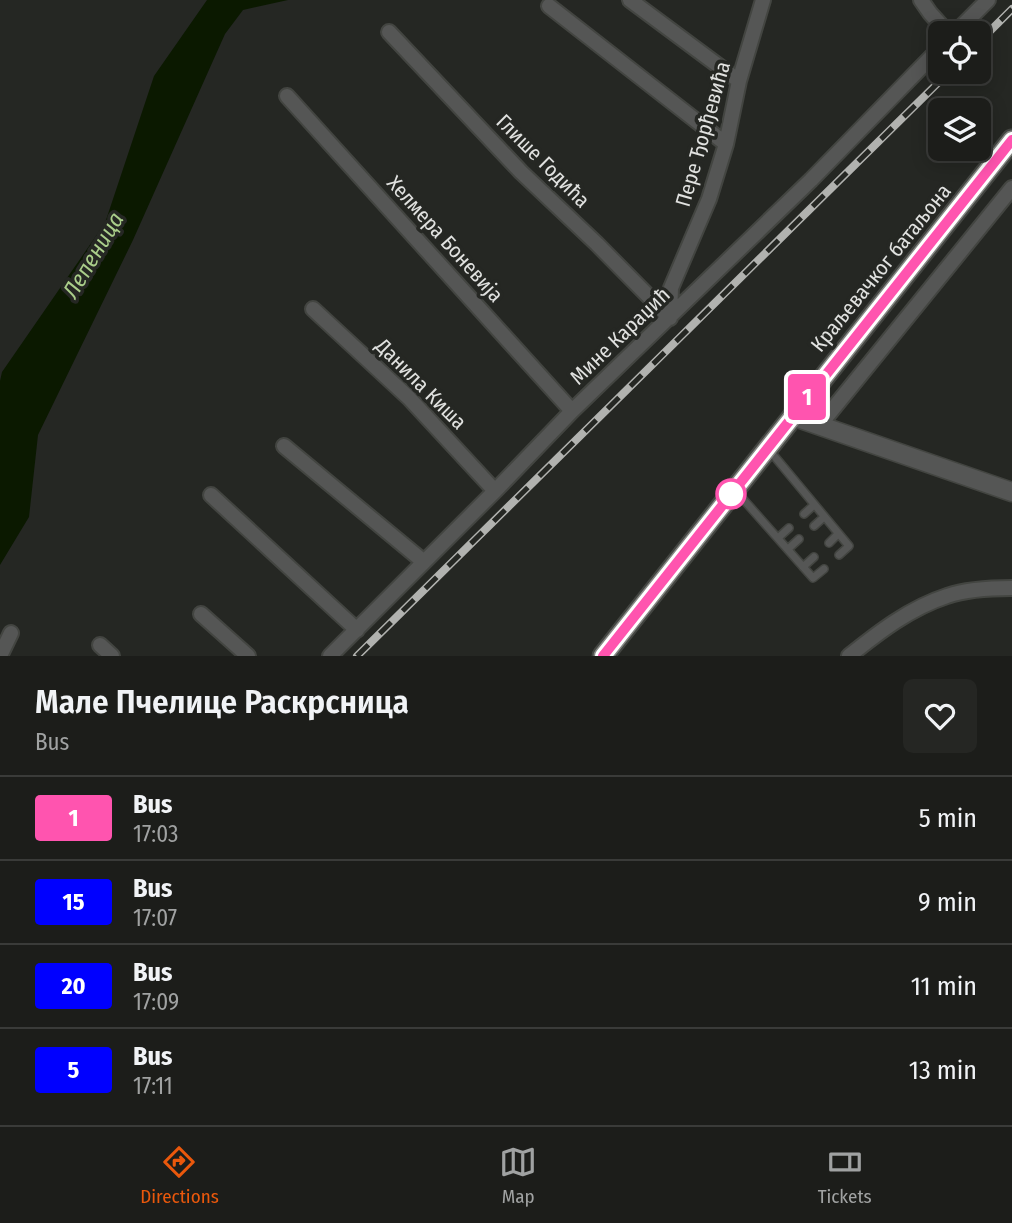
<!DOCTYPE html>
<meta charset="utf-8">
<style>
body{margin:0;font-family:"Fira Sans Condensed",sans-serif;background:#252623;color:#f1f3f6;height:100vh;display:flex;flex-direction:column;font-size:26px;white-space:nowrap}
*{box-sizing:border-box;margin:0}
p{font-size:23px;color:#a0a2a2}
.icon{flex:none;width:38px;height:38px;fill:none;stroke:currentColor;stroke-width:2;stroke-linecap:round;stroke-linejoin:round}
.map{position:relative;height:656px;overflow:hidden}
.drawer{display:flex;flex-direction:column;background:#1c1d1a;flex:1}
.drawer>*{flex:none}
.badge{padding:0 14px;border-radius:5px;font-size:24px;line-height:46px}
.fabs{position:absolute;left:928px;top:21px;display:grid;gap:14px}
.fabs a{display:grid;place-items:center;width:63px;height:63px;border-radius:10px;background:#1c1d1a;box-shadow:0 4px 18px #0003,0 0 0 2px #3a3b39;font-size:35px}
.map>.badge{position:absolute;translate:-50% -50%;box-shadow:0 0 0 4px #fff}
.round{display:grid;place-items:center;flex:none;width:74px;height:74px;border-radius:10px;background:#252623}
.summary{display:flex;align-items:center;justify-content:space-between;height:119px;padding:0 35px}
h1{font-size:33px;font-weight:600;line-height:52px}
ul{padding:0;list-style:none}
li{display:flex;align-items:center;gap:21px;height:84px;padding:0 35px;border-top:2px solid #3a3b39}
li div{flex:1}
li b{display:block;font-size:26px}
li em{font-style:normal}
li .badge{min-width:77px;font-weight:700;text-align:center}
.tab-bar{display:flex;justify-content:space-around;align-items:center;height:98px;border-top:2px solid #3a3b39;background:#1c1d1a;font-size:19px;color:#a0a2a2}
.tab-bar a{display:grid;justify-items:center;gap:4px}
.tab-bar .active{color:#ea580c}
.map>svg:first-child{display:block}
</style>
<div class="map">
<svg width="1012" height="656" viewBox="0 0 1012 656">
<rect width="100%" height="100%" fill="#252723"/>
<path fill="#0b1900" d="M207,0h81l-45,10 -18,24 -92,206 -95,195 -9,82 -29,48v-184l2,-9 103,-149 49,-147z"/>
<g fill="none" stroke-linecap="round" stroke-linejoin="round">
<defs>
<path id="service" d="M770,451l79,95 -10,9
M735,490l78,88 11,-9
M804,514l10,-9
M814,526l10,-9
M778,538l11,-10
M829,543l9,-9
M788,549l11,-10
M803,567l11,-10"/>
<path id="minor" d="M630,0l109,81
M921,0l9,13 18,20
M549,6l177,138
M389,32l132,140 76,72 73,74
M955,33l33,-33
M287,96l285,315
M313,309l96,89 86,93
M670,318l1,-30 38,-89 17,-55 13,-63 24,-81
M819,426l193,-238
M284,446l140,116
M211,495l146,135
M201,614l47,42
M100,645l12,11
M0,656l11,-23
M330,656l165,-165 77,-80 239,-231 129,-132
M849,656c30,-24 61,-48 98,-60 20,-7 44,-8 65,-8"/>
<path id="tertiary" d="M792,416l220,76"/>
<path id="primary" d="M603,656l409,-516"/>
</defs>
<use href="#service" stroke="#434541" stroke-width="10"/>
<use href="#minor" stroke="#434541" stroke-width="18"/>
<use href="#tertiary" stroke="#434541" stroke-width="21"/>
<use href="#primary" stroke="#434541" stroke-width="23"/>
<use href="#service" stroke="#555655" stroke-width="7"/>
<use href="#minor" stroke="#555655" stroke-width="14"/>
<use href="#tertiary" stroke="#555655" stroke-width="18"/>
<use href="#primary" stroke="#848682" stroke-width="19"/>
<defs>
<path id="rail" d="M978,43l34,-34
M357,656l592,-584"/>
</defs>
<use href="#rail" stroke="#b1b2af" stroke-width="8"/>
<use href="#rail" stroke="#252723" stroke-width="5" stroke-dasharray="16" stroke-linecap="butt"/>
</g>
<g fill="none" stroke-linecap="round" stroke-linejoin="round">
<defs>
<path id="line" d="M603,656l409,-516"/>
</defs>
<use href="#line" stroke="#fff" stroke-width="16"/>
<use href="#line" stroke="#ff54af" stroke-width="10"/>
</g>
<circle fill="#fff" stroke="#ff54af" stroke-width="3.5" cx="731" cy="494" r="14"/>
<g text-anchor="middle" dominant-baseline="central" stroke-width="7" stroke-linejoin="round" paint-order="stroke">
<g font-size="21" fill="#e1e2e0" stroke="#252723">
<text transform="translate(703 134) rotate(-74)">Пере Ђорђевића</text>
<text transform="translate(543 161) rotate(45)">Глише Годића</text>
<text transform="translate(445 239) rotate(48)">Хелмера Боневија</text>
<text transform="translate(881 268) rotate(-51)">Краљевачког батаљона</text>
<text transform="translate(620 336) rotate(-44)">Мине Караџић</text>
<text transform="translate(421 384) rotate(45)">Данила Киша</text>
</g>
<g font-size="23" font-style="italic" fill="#aace8a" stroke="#252723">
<text transform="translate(93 255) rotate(-59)">Лепеница</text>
</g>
</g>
</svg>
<div class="fabs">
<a><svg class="icon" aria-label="locate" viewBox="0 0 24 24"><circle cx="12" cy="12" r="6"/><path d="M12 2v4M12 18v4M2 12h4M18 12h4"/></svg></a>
<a><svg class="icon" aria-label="layers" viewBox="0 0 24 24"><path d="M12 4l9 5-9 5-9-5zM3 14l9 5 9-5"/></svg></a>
</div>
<b class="badge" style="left:807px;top:397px;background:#ff54af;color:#fff">1</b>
</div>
<section class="drawer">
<div class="summary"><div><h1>Мале Пчелице Раскрсница</h1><p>Bus</p></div><a class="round"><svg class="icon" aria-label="heart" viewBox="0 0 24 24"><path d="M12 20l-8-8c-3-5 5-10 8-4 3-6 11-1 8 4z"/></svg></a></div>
<ul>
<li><span class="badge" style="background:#ff54af;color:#fff">1</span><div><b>Bus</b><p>17:03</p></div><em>5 min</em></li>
<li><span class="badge" style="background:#00f;color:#fff">15</span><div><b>Bus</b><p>17:07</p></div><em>9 min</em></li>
<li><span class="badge" style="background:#00f;color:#fff">20</span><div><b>Bus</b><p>17:09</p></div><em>11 min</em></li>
<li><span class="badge" style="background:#00f;color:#fff">5</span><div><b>Bus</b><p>17:11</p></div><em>13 min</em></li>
</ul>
</section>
<nav class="tab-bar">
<a class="active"><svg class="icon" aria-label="directions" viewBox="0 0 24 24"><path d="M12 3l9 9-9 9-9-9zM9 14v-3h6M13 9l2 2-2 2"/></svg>Directions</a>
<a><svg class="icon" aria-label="map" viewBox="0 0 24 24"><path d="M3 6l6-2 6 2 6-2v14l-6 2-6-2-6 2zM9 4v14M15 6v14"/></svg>Map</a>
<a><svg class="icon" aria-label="tickets" viewBox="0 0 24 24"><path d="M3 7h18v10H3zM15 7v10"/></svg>Tickets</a>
</nav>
